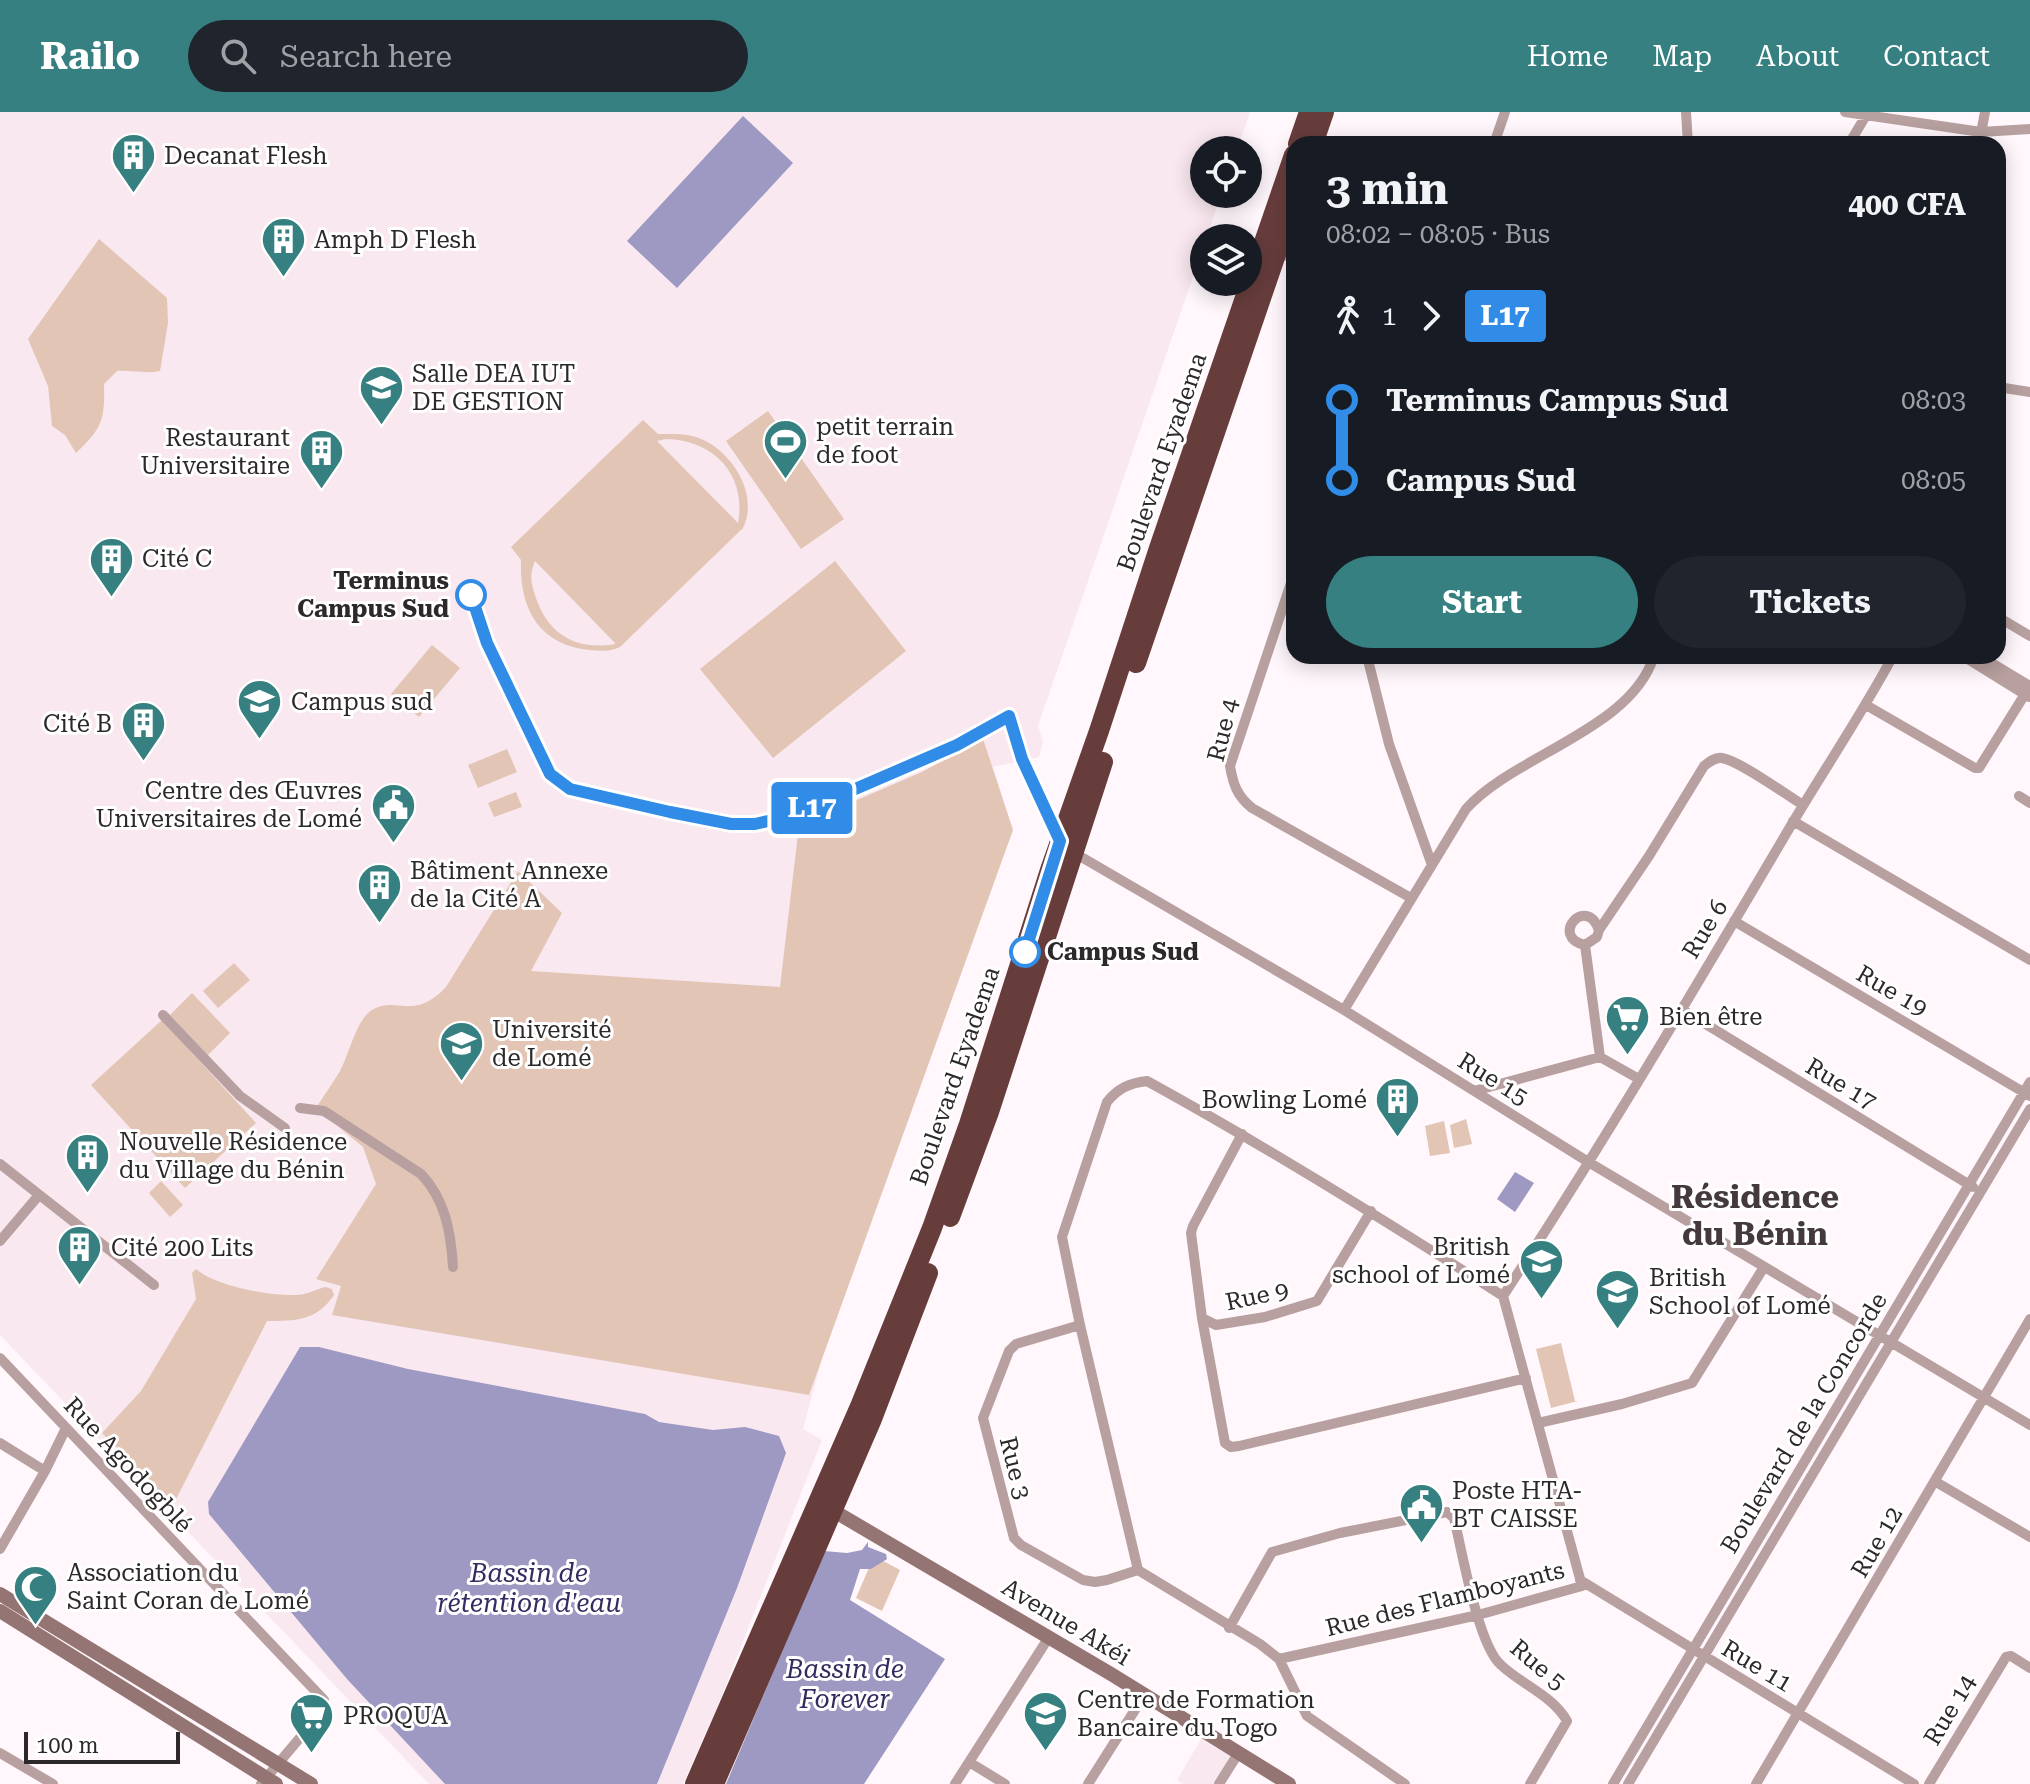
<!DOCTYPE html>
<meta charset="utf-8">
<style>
body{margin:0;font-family:"Roboto Serif",serif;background:#20242c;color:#f1f3f6;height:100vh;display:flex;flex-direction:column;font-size:30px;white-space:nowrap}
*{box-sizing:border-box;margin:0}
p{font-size:26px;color:#9ea1a6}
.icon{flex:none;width:44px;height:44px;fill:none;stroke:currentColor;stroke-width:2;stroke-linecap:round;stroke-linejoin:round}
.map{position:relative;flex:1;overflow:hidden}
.sheet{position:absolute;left:1286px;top:24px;width:720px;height:528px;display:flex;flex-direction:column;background:#171b24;border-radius:24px;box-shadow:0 4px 20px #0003}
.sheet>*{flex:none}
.badge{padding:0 16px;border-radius:6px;font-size:28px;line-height:52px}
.buttons{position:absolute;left:1190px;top:24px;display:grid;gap:16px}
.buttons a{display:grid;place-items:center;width:72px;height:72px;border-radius:50%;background:#171b24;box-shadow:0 4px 20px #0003;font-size:40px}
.scale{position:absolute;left:24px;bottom:20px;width:156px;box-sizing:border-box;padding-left:8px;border:4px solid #2d282a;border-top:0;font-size:22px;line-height:28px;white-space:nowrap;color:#2d282a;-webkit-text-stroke:6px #fff;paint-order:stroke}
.map>.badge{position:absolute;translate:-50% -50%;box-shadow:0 0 0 4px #fff}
.legs{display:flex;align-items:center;gap:12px;height:88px;padding:0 40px;font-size:26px}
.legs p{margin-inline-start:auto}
.head{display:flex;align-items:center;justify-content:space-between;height:136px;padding:0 40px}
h1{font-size:44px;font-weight:700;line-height:60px}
.button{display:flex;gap:16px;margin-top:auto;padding:16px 40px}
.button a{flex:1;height:92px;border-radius:48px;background:#378081;color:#fff;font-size:32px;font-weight:700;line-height:92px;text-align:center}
.button a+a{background:#20242c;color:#f1f3f6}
ul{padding:0 40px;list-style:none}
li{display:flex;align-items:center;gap:28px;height:80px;font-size:30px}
li i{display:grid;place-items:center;width:12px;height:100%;margin:0 10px;background:currentColor}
li i::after{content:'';width:20px;height:20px;margin:-10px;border:6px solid;border-radius:50%;background:#171b24}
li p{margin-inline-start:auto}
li:first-child i{background:linear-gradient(#0000 50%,currentColor 0)}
li:last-child i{background:linear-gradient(currentColor 50%,#0000 0)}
header{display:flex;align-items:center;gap:48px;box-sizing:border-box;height:112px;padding:0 40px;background:#378081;color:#fff}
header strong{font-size:38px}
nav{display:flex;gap:44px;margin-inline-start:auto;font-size:28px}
.search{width:560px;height:72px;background:#20242c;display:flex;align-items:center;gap:20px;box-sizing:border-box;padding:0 28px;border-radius:44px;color:#9ea1a6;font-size:30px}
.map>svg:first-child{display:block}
</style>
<header>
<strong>Railo</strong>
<div class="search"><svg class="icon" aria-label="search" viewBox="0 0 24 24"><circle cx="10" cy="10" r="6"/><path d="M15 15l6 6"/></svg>Search here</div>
<nav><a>Home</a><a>Map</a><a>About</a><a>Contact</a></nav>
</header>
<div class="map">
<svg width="2030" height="1672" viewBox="0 0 2030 1672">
<rect width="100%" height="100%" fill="#fff7fb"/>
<path fill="#f9e8ef" d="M0,0h1250l-13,38h-33v44h18l-16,44h-2v7l-166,481 5,15 -4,16 -46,10 20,63 -186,510 -24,89 19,11 -104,265 -35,79h-254l-429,-449z
M1201,1627l29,17 -16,28h-31l-6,-4z"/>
<path fill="#e2c5b5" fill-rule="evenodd" d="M99,127l68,59 1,25 -8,48c-15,3 -28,-1 -43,0l-13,13c1,36 -2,45 -28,69l-11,-18 -13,-9 -4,-40 -20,-47z
M768,299l76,108 -43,30 -75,-108z
M643,308l15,14c13,0 26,-1 38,3 34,11 64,56 47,91l-123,119c-10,5 -20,4 -31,3 -51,-5 -70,-43 -68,-90l-10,-13zM666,327c48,1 81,36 72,84l-81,-82zM535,449l80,82v1c-39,7 -67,-10 -79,-46 -5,-14 -7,-23 -1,-37z
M835,449l71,90 -133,107 -73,-89z
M432,533l28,23 -41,49 -28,-23z
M983,627l30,91 -204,565 -477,-80 9,-29 -25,-7 60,-95 -13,-37 -47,-39c8,-13 17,-25 24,-37 9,-16 16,-51 32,-61 25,-15 41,12 74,-23l72,-116 44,42 -31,58 249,16 19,-162 123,-53z
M507,637l10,23 -39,16 -10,-23z
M516,680l6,15 -28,10 -6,-14z
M234,851l16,17 -32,28 -15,-17z
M192,881l38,40 -22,22 -38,-40z
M162,908l94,103 -71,65 -94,-103z
M1466,1007l6,25 -18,4 -4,-23z
M1444,1009l6,32 -20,3 -5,-30z
M161,1069l22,24 -13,12 -21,-24z
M196,1157c19,17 74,27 99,26 12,0 19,-5 30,-8l7,2 2,6c-17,26 -39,26 -67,26l-94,184 -71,-72 39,-42 55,-92 -4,-26z
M1561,1231l14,58h3l-27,7 -15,-59z
M874,1444l26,14 -18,41 -26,-13z"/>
<path fill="#9d99c2" d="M743,4l50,47 -116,125 -50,-47z
M1515,1060l19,11 -19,29 -18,-13z
M300,1235h19l89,22 237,45 14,8 54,8 32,-3 34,9 7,17 -49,135 -80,196h-212l-98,-105 -138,-165 -1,-12z
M868,1430v5l18,7 1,5 -16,10h-11l-10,31 95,59 -81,125h-138l98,-233 23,2 15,-3z"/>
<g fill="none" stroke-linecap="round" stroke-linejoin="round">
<path stroke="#b7a09f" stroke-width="10" d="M1686,0l2,32
M1845,0l136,20 49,-3
M1494,32l11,-32
M1849,32l19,-32
M1979,32l6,-32
M1274,138l20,9
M1998,275l32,5
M1294,462l-64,192c3,18 7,30 22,42l159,90
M1998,505l32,19
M1367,544l22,88 43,121
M1963,544l66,41
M1980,544l50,30
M1866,593l109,63h4l51,-82
M2019,684l11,7
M1793,709l237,139
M1071,739l273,159 246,153 440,262
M1734,809l296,175
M1599,818c-13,-36 -50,7 -14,15l12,-8 2,-7 50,-74 55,-90c5,-4 11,-9 18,-8 18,3 63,36 81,47
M1585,833l15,112
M1681,897l292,178
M1344,898l122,-201c48,-54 165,-79 188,-153
M163,903l77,81 45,32
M1147,969c122,67 239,140 356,215l79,290 -104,29 -199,44 -19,-15 -122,-74 -58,-245 -18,-88 45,-135c11,-14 23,-19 40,-21z
M1474,979l126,-34 39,22
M300,996l24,3 97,63c24,25 30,58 32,93
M1242,1022l-49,92 -2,7 11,85 23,125 6,4 8,-1 287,-68
M0,1052l154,121
M0,1129l39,-46
M1503,1184c98,-149 189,-303 280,-457 36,-62 76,-120 110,-183
M1202,1206l14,7 49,-8 52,-16 54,-90
M1080,1213l-64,19 -7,7 -26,67 31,120 7,7 62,35 12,2 12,-2 31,-10
M0,1246l324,342 -4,14 -59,70
M1538,1311l84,-19 70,-21 72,-116
M0,1331l45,28
M1936,1370l94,55
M0,1437l45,-78 21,-43
M1580,1468l334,204
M1229,1516l43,-76 68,-19 107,-21 7,6c8,33 24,127 47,147 21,20 51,30 66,56l-37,63
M1279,1547l28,57 98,68
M0,1641l53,31
M969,1650l36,22
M955,1672l94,-147
M1088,1672l57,-90
M1219,1672l20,-32
M1613,1672l417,-702
M1628,1672l402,-675
M1756,1672l274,-465
M1929,1672l77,-127 5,-1 19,12"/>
<path stroke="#957574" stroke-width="14" d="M827,1395l284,167 178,110
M0,1482l311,190
M0,1499l276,173"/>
<path stroke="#673d3c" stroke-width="20" d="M1298,32l11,-32
M1313,32l11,-32
M1136,551l158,-461
M950,1105l39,-105 114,-350
M695,1672l166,-380 71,-176 37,-104 81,-254 49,-139 60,-183 135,-393
M714,1672l158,-365 56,-146"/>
</g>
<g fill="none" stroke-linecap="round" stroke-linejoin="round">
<defs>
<path id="line-1" d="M471,483l16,48 63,131 20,15 100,23 61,12h24l40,-9 162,-70 52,-29 13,43 38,82 -35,111"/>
</defs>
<use href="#line-1" stroke="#fff" stroke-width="18"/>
<use href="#line-1" stroke="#318ce7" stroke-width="12"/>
</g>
<defs>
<symbol id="building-pin" viewBox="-11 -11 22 30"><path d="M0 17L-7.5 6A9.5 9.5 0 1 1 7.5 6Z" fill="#378081" stroke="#fff"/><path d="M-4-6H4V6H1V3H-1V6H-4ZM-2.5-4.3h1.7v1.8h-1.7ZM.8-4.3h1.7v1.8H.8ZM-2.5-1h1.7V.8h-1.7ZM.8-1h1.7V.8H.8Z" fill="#fff"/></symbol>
<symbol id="university-pin" viewBox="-11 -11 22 30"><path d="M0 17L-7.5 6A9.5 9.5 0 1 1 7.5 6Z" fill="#378081" stroke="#fff"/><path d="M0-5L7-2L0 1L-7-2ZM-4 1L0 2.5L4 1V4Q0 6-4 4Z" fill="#fff"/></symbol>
<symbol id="stadium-pin" viewBox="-11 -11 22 30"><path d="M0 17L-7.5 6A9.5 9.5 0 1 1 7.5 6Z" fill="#378081" stroke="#fff"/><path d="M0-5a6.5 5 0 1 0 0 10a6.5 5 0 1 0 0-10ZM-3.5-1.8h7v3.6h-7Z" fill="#fff"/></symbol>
<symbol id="civic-pin" viewBox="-11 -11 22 30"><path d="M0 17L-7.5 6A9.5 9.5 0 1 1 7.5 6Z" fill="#378081" stroke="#fff"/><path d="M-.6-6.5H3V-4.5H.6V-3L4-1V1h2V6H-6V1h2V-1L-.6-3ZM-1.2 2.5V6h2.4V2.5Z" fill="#fff"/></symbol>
<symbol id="supermarket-pin" viewBox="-11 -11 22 30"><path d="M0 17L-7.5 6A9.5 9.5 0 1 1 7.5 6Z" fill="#378081" stroke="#fff"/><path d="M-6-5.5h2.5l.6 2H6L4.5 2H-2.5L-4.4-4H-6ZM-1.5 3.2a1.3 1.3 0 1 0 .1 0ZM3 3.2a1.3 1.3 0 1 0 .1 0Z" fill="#fff"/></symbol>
<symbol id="school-pin" viewBox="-11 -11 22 30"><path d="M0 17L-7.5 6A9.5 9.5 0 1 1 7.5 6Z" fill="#378081" stroke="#fff"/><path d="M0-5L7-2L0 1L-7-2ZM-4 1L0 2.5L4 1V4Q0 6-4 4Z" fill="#fff"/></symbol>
<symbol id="mosque-pin" viewBox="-11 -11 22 30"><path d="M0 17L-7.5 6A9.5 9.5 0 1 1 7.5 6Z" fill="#378081" stroke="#fff"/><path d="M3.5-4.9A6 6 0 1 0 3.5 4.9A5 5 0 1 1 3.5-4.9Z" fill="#fff"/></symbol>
</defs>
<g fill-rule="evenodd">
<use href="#building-pin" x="108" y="18" width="51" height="69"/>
<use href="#building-pin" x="258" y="102" width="51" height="69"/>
<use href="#university-pin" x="356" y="250" width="51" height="69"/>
<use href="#stadium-pin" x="760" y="304" width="51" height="69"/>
<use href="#building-pin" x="296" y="314" width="51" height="69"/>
<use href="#building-pin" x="86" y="422" width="51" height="69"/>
<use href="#university-pin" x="234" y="564" width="51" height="69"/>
<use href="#building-pin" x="118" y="586" width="51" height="69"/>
<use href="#civic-pin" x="368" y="668" width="51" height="69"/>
<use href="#building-pin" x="354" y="748" width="51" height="69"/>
<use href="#supermarket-pin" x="1602" y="880" width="51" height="69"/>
<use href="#university-pin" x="436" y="906" width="51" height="69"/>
<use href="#building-pin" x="1372" y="962" width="51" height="69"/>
<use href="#building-pin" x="62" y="1018" width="51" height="69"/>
<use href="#building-pin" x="54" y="1110" width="51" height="69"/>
<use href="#school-pin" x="1516" y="1124" width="51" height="69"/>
<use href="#school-pin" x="1592" y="1154" width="51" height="69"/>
<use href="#civic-pin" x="1396" y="1368" width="51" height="69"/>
<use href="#mosque-pin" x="10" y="1450" width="51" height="69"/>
<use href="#university-pin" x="1020" y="1576" width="51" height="69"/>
<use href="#supermarket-pin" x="286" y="1578" width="51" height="69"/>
</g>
<g fill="#fff" stroke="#318ce7" stroke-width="4">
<circle cx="471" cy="483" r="14"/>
<circle cx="1025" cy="840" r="14"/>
</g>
<g text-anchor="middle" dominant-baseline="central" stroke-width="6" stroke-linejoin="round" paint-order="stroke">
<g font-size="24" fill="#2d282a" stroke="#fff" text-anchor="start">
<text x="164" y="44">Decanat Flesh</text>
<text x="314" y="128">Amph D Flesh</text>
<text x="412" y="262">Salle DEA IUT<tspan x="412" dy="28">DE GESTION</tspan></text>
<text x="816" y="315">petit terrain<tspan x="816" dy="28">de foot</tspan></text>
<text x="290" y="326" text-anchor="end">Restaurant<tspan x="290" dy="28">Universitaire</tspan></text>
<text x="142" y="447">Cité C</text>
<text x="291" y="590">Campus sud</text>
<text x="112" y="612" text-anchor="end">Cité B</text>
<text x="362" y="679" text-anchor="end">Centre des Œuvres<tspan x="362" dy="28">Universitaires de Lomé</tspan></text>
<text x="410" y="759">Bâtiment Annexe<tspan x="410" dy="28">de la Cité A</tspan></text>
<text x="1659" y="905">Bien être</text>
<text x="492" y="918">Université<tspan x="492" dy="28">de Lomé</tspan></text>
<text x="1367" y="988" text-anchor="end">Bowling Lomé</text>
<text x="119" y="1030">Nouvelle Résidence<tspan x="119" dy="28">du Village du Bénin</tspan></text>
<text x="1510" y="1135" text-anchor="end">British<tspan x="1510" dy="28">school of Lomé</tspan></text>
<text x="111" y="1136">Cité 200 Lits</text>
<text x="1649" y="1166">British<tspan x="1649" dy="28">School of Lomé</tspan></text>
<text x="1452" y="1379">Poste HTA-<tspan x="1452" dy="28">BT CAISSE</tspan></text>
<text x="67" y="1461">Association du<tspan x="67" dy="28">Saint Coran de Lomé</tspan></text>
<text x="1077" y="1588">Centre de Formation<tspan x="1077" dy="28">Bancaire du Togo</tspan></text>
<text x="343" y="1604">PROQUA</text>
</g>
<g font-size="24" fill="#2d282a" stroke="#fff">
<text transform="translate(1162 350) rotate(-71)">Boulevard Eyadema</text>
<text transform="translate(1223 618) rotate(-76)">Rue 4</text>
<text transform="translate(1705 817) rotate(-59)">Rue 6</text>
<text transform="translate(1892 879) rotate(30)">Rue 19</text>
<text transform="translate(955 964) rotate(-71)">Boulevard Eyadema</text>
<text transform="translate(1493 967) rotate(32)">Rue 15</text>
<text transform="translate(1841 972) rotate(31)">Rue 17</text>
<text transform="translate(1257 1184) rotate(-12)">Rue 9</text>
<text transform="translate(1804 1311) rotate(-59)">Boulevard de la Concorde</text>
<text transform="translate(128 1353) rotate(47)">Rue Agodogblé</text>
<text transform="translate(1015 1356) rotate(76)">Rue 3</text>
<text transform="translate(1877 1430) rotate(-60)">Rue 12</text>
<text transform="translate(1445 1487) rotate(-14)">Rue des Flamboyants</text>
<text transform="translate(1066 1510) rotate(31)">Avenue Akéi</text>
<text transform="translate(1538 1553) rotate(40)">Rue 5</text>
<text transform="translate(1757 1554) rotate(31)">Rue 11</text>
<text transform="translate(1950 1598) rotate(-59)">Rue 14</text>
</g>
<g font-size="24" font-weight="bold" fill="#2d282a" stroke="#fff" text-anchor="end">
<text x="449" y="469">Terminus<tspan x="449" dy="28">Campus Sud</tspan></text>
<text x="1047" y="840" text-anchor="start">Campus Sud</text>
</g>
<g font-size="26" font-style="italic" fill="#352b60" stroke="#fff">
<text x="529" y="1461">Bassin de<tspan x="529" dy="30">rétention d'eau</tspan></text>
<text x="845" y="1557">Bassin de<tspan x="845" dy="30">Forever</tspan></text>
</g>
<g font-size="32" font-weight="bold" fill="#443a3e" stroke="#fff">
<text x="1755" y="1085">Résidence<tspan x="1755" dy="37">du Bénin</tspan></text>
</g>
</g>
</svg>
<div class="buttons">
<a><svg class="icon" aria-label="locate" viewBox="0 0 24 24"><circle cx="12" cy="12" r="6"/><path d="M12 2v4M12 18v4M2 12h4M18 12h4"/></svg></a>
<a><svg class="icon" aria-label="layers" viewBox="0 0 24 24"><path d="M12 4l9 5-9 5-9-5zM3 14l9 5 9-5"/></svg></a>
</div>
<div class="scale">100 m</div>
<b class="badge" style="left:812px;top:696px;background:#318ce7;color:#fff">L17</b>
<section class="sheet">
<div class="head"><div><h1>3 min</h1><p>08:02 – 08:05 · Bus</p></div><b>400 CFA</b></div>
<div class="legs"><svg class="icon" aria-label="walk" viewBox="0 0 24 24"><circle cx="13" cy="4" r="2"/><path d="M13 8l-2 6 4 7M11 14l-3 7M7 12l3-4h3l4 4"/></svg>1<svg class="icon" aria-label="forward" viewBox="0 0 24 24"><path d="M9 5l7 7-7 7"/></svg><b class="badge" style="background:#318ce7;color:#fff">L17</b></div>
<ul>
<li><i style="color:#318ce7"></i><b>Terminus Campus Sud</b><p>08:03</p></li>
<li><i style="color:#318ce7"></i><b>Campus Sud</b><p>08:05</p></li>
</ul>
<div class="button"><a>Start</a><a>Tickets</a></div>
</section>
</div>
